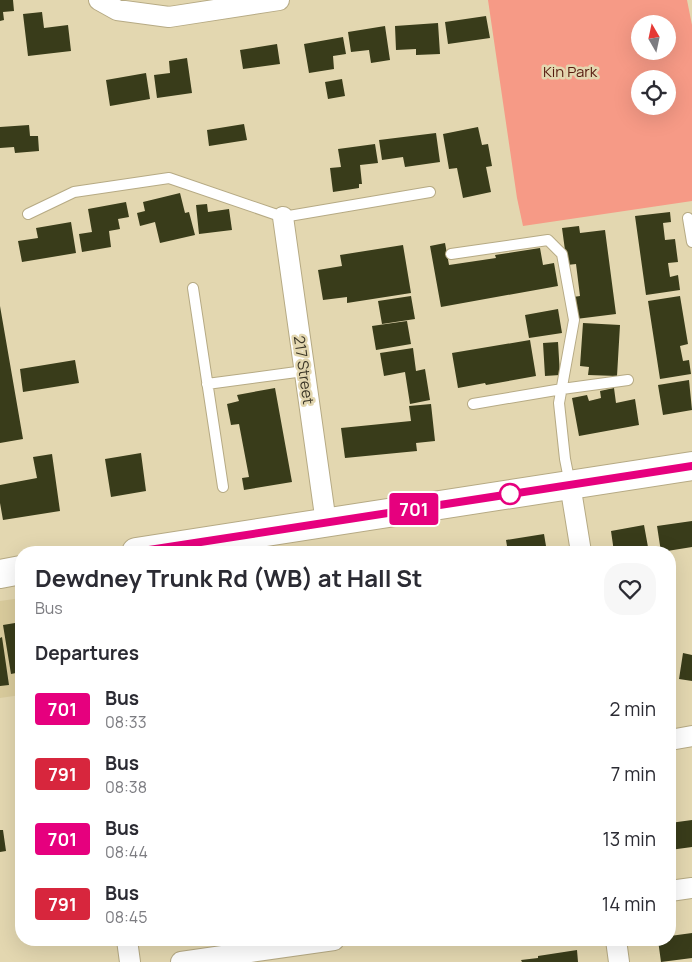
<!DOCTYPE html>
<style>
body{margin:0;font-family:Manrope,sans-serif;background:#f7f7f7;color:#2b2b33;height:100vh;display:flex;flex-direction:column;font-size:19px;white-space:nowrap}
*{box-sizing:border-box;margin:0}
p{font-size:16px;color:#7c7c81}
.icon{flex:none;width:28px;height:28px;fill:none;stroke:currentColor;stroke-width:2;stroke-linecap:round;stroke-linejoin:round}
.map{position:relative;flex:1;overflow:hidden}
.details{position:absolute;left:15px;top:546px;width:661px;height:400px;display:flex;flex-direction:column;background:#fff;border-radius:20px;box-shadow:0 5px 20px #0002}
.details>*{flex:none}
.badge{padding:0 10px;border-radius:4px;font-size:18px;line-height:32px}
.needle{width:32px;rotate:351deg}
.controls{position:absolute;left:631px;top:15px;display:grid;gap:10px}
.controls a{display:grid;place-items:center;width:45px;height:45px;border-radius:50%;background:#fff;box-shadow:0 5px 20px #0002;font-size:25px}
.map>.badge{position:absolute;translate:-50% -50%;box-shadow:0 0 0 2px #fff}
h2{padding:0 20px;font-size:19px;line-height:45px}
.round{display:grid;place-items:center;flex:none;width:52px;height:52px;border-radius:20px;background:#f7f7f7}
.headline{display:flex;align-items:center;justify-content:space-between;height:85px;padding:0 20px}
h1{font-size:24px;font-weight:700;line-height:38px}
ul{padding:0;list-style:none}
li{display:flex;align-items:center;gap:15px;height:65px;padding:0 20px}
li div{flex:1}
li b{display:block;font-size:19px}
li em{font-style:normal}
li .badge{min-width:55px;font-weight:700;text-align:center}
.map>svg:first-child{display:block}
</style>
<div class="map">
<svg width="692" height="962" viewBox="0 0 692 962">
<rect width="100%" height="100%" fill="#e3d7b0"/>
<path fill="#d9cb9c" d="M21,598v97l-21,3v-97z"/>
<path fill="#f69a86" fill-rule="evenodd" d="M488,0h199l5,25v176l-169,25 -6,-28zM640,24h28v27h-28zM640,79h28v27h-28z"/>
<path fill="#393c1a" d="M0,0h13l1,11 -11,1 1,8 -4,1z
M42,12l2,16 24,-3 3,26 -43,5 -5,-42z
M486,16l4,22 -42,6 -3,-22z
M438,23l2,31 -24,1v-6l-20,1 -1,-24z
M385,26l5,34 -19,3 -2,-13 -18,2 -3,-20z
M343,37l3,17 -13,2 1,13 -25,4 -5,-29z
M277,44l3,20 -37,5 -3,-19z
M187,58l5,35 -35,5 -3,-23 16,-2 -1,-12z
M146,73l4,26 -40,7 -4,-26z
M342,79l3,17 -17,3 -3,-17z
M244,124l3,16 -38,6 -2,-16z
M29,125l1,11h8l1,15 -24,2 -1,-6 -14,1v-21z
M478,127l4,18 6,-1 4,22 -6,1 5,25 -28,6 -6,-30 -8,1 -6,-35z
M436,133l4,29 -35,5 -2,-10 -21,3 -3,-20z
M375,144l3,19 -18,2 2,19h-3v4l-26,4 -3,-24 11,-1 -3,-18z
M180,193l5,20 4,-1 6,23 -35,8 -5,-21 -15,4 -3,-13 8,-2 -2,-9z
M126,202l3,15 -11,2 2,10 -11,2 2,16 -29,5 -3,-18 13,-2 -4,-23z
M207,204l1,8 21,-3 3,21 -33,4 -3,-29z
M670,212l1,10 -8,1 2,17 10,-1 3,23 -10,1 2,14 8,-2 2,15 -34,5 -11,-79z
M71,222l5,31 -54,9 -4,-21 20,-3 -2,-10z
M579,226l1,7 25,-3 11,84 -40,5 -3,-22 7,-1 -4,-32 -9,1 -5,-37z
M445,243l4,22 47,-7 -1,-3 45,-7 3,17 11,-2 4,23 -117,21 -11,-61z
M403,245l8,48 -64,10v-6l-24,3 -5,-30 24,-4 -2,-11z
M411,296l4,23 -33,5 -4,-23z
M680,296l8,48 -8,2 3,15 6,-1 2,14 -31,5 -12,-78z
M0,306l23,133 -23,4z
M558,309l4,24 -33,5 -4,-23z
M407,321l4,23 -35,6 -4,-24z
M583,323l37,2 -3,51 -29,-1 1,-8 -9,-1z
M530,340l6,36 -50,9 -1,-2 -27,5 -6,-35z
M558,342l2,33 -15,1 -2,-33z
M413,348l3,23 9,-2 5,31 -20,4 -5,-32 -21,4 -4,-23z
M75,360l4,23 -56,9 -3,-23z
M689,380l3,30 -29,5 -5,-30z
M275,388l17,94 -48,8 -2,-12 7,-1 -10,-53 -8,1 -4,-21 12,-3 -2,-6z
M614,388l2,15 19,-4 4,26 -60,11 -7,-38 15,-3 2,6 12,-3 -1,-7z
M431,404l4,37 -19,2 1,8 -72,7 -4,-30 70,-7 -2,-15z
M141,453l5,38 -35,6 -6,-38z
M52,454l8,57 -57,9 -3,-17v-18l37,-7 -4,-21z
M692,521v26l-31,5 -4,-26z
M644,525l4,22 -34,5 -3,-21z
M544,534l3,18h-39l-2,-12z
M21,622v50l-10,2 -8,-49z
M2,637l7,48 -9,1v-48z
M683,653l9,2v26l-13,-2z
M20,748h1v39l-6,-1z
M692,820v27l-22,3v-27z
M0,830h3l3,21 -6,1z
M692,933v25l-31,4 -3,-22h12v-4z
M577,950l1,12h-56l-1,-2 17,-2v-2z"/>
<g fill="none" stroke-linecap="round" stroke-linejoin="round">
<defs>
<path id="lane" d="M28,214l46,-22 95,-14 114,39 147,-25
M688,218l4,24
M451,254l97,-14 14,14 12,66 -15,83 6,56 5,25
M193,288l30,199
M207,384l97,-13
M473,404l89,-15 66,-9"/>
<path id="street" d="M99,0l18,10 52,7 110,-17
M283,217l43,306
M570,484l11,68
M670,740l22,-4
M670,891l22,-3
M127,940l3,22
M616,940l3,22
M181,962l153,-22"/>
<path id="secondary" d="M136,552l556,-86
M0,574l21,-4"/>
</defs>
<use href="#lane" stroke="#b6aa84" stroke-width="12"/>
<use href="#street" stroke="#b6aa84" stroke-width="22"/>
<use href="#secondary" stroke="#b6aa84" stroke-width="30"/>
<use href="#lane" stroke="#fff" stroke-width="10"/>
<use href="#street" stroke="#fff" stroke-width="20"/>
<use href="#secondary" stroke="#fff" stroke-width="28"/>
</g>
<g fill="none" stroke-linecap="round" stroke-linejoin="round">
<defs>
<path id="line" d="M136,552l556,-86"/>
</defs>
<use href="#line" stroke="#fff" stroke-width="11"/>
<use href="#line" stroke="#e6007e" stroke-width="8"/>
</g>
<circle fill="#fff" stroke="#e6007e" stroke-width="2.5" cx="510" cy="494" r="10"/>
<g text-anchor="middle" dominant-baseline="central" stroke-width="5" stroke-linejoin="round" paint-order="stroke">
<g font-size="15" fill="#561a0e" stroke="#e3d7b0">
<text x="570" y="71">Kin Park</text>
</g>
<g font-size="15" fill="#3b3627" stroke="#e3d7b0">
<text transform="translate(304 370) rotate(82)">217 Street</text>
</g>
</g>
</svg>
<div class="controls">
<a><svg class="needle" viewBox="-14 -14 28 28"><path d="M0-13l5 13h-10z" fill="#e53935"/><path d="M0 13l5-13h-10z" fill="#7c7c81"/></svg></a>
<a><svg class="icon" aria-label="locate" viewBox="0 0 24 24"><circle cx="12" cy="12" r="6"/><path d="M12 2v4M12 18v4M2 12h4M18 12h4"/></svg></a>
</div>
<b class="badge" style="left:414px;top:509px;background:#e6007e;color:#fff">701</b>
<section class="details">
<div class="headline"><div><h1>Dewdney Trunk Rd (WB) at Hall St</h1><p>Bus</p></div><a class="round"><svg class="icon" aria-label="heart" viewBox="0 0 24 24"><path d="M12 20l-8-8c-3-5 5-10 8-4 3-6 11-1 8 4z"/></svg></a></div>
<h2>Departures</h2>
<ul>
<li><span class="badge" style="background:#e6007e;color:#fff">701</span><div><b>Bus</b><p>08:33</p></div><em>2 min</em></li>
<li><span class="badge" style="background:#d7263d;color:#fff">791</span><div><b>Bus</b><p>08:38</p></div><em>7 min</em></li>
<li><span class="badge" style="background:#e6007e;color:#fff">701</span><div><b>Bus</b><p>08:44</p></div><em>13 min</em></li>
<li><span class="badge" style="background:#d7263d;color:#fff">791</span><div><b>Bus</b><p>08:45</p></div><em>14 min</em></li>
</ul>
</section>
</div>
